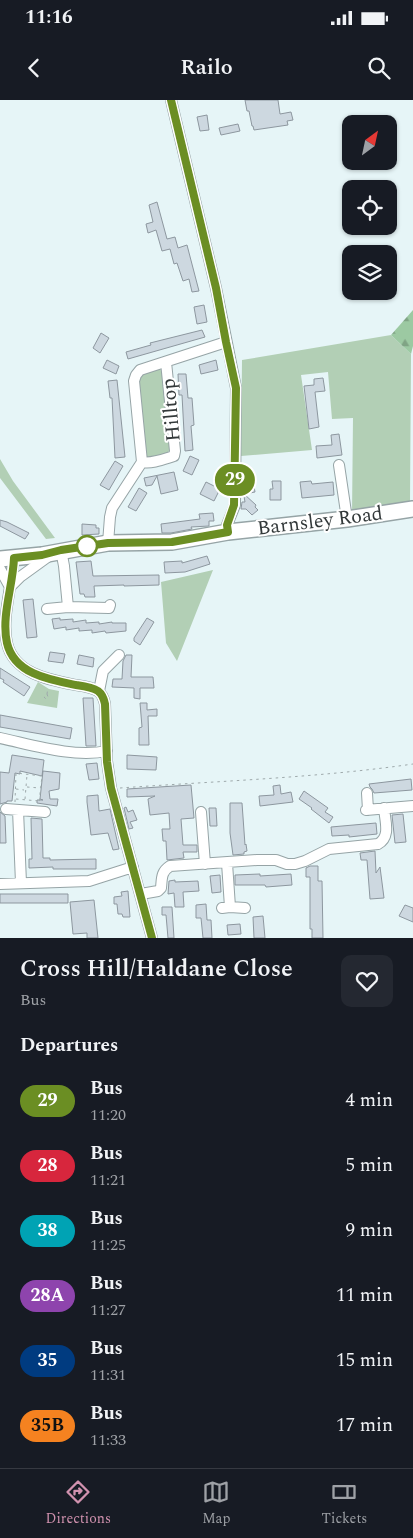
<!DOCTYPE html>
<style>
body{margin:0;font-family:Spectral,serif;background:#242831;color:#f1f3f6;height:100vh;display:flex;flex-direction:column;font-size:19px;white-space:nowrap}
*{box-sizing:border-box;margin:0}
p{font-size:16px;color:#9ea1a6}
.icon{flex:none;width:28px;height:28px;fill:none;stroke:currentColor;stroke-width:2;stroke-linecap:round;stroke-linejoin:round}
.map{position:relative;height:838px;overflow:hidden}
.details{display:flex;flex-direction:column;background:#171b24;flex:1}
.details>*{flex:none}
.badge{padding:0 10px;border-radius:16px;font-size:18px;line-height:32px}
.needle{width:32px;rotate:33deg}
.tools{position:absolute;left:342px;top:15px;display:grid;gap:10px}
.tools a{display:grid;place-items:center;width:55px;height:55px;border-radius:10px;background:#171b24;box-shadow:0 1px 4px #0004;font-size:25px}
.map>.badge{position:absolute;translate:-50% -50%;box-shadow:0 0 0 2px #fff}
h2{padding:0 20px;font-size:19px;line-height:45px}
.round{display:grid;place-items:center;flex:none;width:52px;height:52px;border-radius:10px;background:#242831}
.head{display:flex;align-items:center;justify-content:space-between;height:85px;padding:0 20px}
h1{font-size:24px;font-weight:600;line-height:38px}
ul{padding:0;list-style:none}
li{display:flex;align-items:center;gap:15px;height:65px;padding:0 20px}
li div{flex:1}
li b{display:block;font-size:19px}
li em{font-style:normal}
li .badge{min-width:55px;font-weight:700;text-align:center}
.status{display:flex;justify-content:space-between;align-items:center;height:35px;padding:0 25px;background:#171b24;direction:ltr}
.status svg{height:14px;fill:currentColor}
header{display:flex;justify-content:space-between;align-items:center;height:65px;padding:0 20px;background:#171b24;font-size:22px;font-weight:600}
.tab-bar{display:flex;justify-content:space-around;align-items:center;height:70px;border-top:1px solid #363941;background:#171b24;font-size:14px;color:#9ea1a6}
.tab-bar a{display:grid;justify-items:center;gap:2px}
.tab-bar .current{color:#d192af}
.map>svg:first-child{display:block}
</style>
<div class="status"><b>11:16</b><svg viewBox="0 0 49 12"><path d="M0 12V9h3v3zM5 12V6h3v6zM10 12V3h3v9zM15 12V0h3v12zM26 1h20v11H26zM47 4h2v5h-2z"/></svg></div>
<header><svg class="icon" aria-label="back" viewBox="0 0 24 24"><path d="M15 5l-7 7 7 7"/></svg>Railo<svg class="icon" aria-label="search" viewBox="0 0 24 24"><circle cx="10" cy="10" r="6"/><path d="M15 15l6 6"/></svg></header>
<div class="map">
<svg width="413" height="838" viewBox="0 0 413 838">
<defs>
<pattern id="forest-firs" width="22" height="20" patternUnits="userSpaceOnUse" patternTransform="scale(1.25)"><rect width="22" height="20" fill="#9cc9a2"/><path d="M5 1l3.5 6h-7zM16 11l3.5 6h-7z" fill="#80a485"/></pattern>
</defs>
<rect width="100%" height="100%" fill="#e6f5f7"/>
<path fill="#b2cfb5" d="M391,235l20,19 -1,148 -58,13 1,-97 -21,1 -4,-47 -27,3 11,75 -71,6 1,-96z
M157,268l7,4 7,75c-3,9 -16,14 -25,11l-8,-74 2,-10z
M0,359l13,22 42,57 -9,1 -46,-61z
M213,470l-36,91 -11,-18 -5,-61z
M38,582l11,7 10,2 -2,17 -30,-5z"/>
<path fill="url(#forest-firs)" d="M413,210v36l-2,8 -20,-19z"/>
<path fill="#cdd8e0" stroke="#8d979f" d="M245,0h33l2,14 11,-2 2,8 -6,1 1,4 -34,5 -1,-4h-1l-3,-15h-2z
M207,15l2,15 -9,1 -3,-14z
M238,24l2,7 -19,4 -2,-7z
M157,102l10,37 8,-2 3,11 9,-3 12,46 -7,1 -3,-13 -6,2 -6,-18 -3,1 -4,-15 -8,2 -6,-21 -8,3 -2,-9 7,-2 -4,-17z
M204,205l3,17 -10,2 -3,-17z
M202,230l3,7 -77,22 -2,-7 25,-7 -1,-2z
M101,233l8,5 -9,15 -7,-5z
M107,260l12,6 -3,8 -13,-6z
M216,260l2,10 -17,4 -2,-9z
M178,274h8l2,24h4l2,27 -3,1 2,24 -8,1 -3,-56h-3z
M323,278l2,13 -10,1 4,35 -10,2 -5,-43 10,-1v-6z
M117,280l8,77 -10,1 -3,-60h-2l-2,-17z
M339,334l3,21 -25,3 -1,-12 16,-1 -1,-10z
M190,356l9,4 -7,15 -9,-4z
M115,361l8,5 -14,24 -9,-5z
M174,372l4,18 -17,4 -4,-18 -5,9 -6,1 -2,-8z
M253,381l2,11 -11,2 12,11 -1,2 3,3 -6,5 -6,-6h-5l1,-7h3l-3,-17v-1z
M272,381h9v19h-11v-11h3z
M311,381l1,3 21,-2 1,13 -32,3 -2,-16z
M206,382l14,7 -6,12 -14,-7z
M139,388l8,5 -11,18 -8,-4z
M213,413l1,8h-5v5l-18,1 1,2 -21,4h-9l-1,-9 39,-5 -1,-5z
M0,420l7,2 22,11 -4,6 -25,-13z
M82,424l14,1v3h3v6l-17,1z
M207,456l3,8 -25,8 -20,1 -1,-11 18,-1v2z
M91,461l2,15 66,-1v10l-35,1v-1l-30,1 1,11h-10l-1,-3h-4l-4,-32z
M33,499l4,38 -10,1 -4,-38z
M60,518v2l13,-1v3l13,-2v3l13,-1v2l13,-2v1h14v8l-20,2 -1,-2 -13,2v-3l-13,1v-3l-13,2v-3l-12,2 -2,-10z
M147,518l7,4 -14,23 -6,-4v-3z
M50,552l15,2 -2,9 -15,-2z
M79,555l15,3 -1,9 -16,-3z
M126,555h6l-1,22h22l1,11h-14v11l-6,-1v-10l-22,-1 1,-8h9l1,-18z
M0,568l30,19 -6,9 -21,-14 1,-2 -4,-2z
M83,598h10l3,48h-10z
M140,603h7v7l10,-1v7h-9l1,29h-10v-17l3,-1z
M0,615l72,13 -2,11 -70,-12z
M12,655l32,5 -2,16 -22,-5v3l-5,-1 -3,28h-5v1l-7,2v-32l9,1z
M127,655l30,2 -1,13 -29,-1z
M97,663l2,16 -10,1 -3,-16z
M43,671l17,2 -1,16 -10,2 1,8h8l-1,7 -20,-3v-3h6l-3,-1z
M411,679l1,11 -38,3 -2,-4 -2,-2 -1,-3z
M191,685l3,33 -13,1 2,26h14v7h-14l1,6 -17,2 -1,-19h-3l-1,-12h8l-1,-16 -19,2 -2,-16 7,-3 -28,1v-8z
M280,685l1,9 10,-2 2,10 -33,4 -1,-10 15,-1 -1,-9z
M304,691l24,17 -3,4 8,5 -4,6 -18,-14 1,-1 -13,-9z
M98,695l1,16 11,-2 9,40 -6,1 -5,-17 -17,2 -4,-33v-6z
M230,703h12l3,42 1,-1 1,7 -3,1v2l-11,1 -3,-22z
M126,707l2,5 5,-2 4,10 -7,2 3,6 -4,1 -5,-21z
M209,708h7l1,18h-7z
M0,712l5,4 1,27h-6z
M403,714l3,28 -11,1 -3,-28z
M31,718l11,1 1,39h7v2l46,-1v10h-43v-2l-24,1v-9h3z
M376,723l1,11 -28,3v-2l-17,1 -1,-9z
M375,751l1,22 4,-6 4,31 -14,1 -3,-39h-6l-1,-7z
M310,766h8v15h4l1,57h-11v-9h-2v-52h-4v-9z
M260,774v2l31,-2 1,11 -26,2 -1,-2h-30v-10z
M220,775l1,17 -9,1 -2,-17z
M175,780v2l23,-1 1,10 -16,1 1,15h-9l-1,-14 -6,1 1,-13z
M128,791l2,26h-7l-1,-3h-4l-1,-10h-3v-7l8,-1 -1,-4z
M0,794h68v9h-68z
M94,800l4,38h-11v-5l-14,1 -3,-32z
M206,804l1,16h4l1,18h-9l-2,-20h-5v-13z
M405,805l8,3v14l-14,-6z
M162,807h10l2,31h-6l-2,-23h-4z
M263,816l2,22h-11l-1,-21z
M240,824l1,10 -13,1 -1,-10z"/>
<g fill="none" stroke-linecap="round" stroke-linejoin="round">
<defs>
<path id="minor" d="M171,0l45,188 20,100 -1,117 -8,20 1,7
M142,362c10,2 22,-3 32,-6l1,-5 -9,-89
M339,365l8,54
M108,443l2,-26 2,-9 30,-46 -8,-81 2,-6 4,-5 86,-28
M61,450l3,16 4,41
M13,458c0,27 -12,59 -6,85 7,31 43,37 69,42 7,1 16,2 22,6 4,3 6,8 7,13l2,57 4,27 41,150
M0,469l10,18 10,-10 29,-21
M47,509l21,-2 41,1 1,-3
M99,591l4,-20 16,-16
M0,638c33,7 74,20 107,13
M367,693l1,17
M6,709l39,3
M18,710l3,73
M366,710l47,-4
M201,712l4,52
M0,784l89,-3 44,-14
M141,794l17,-3 3,-3c1,-10 0,-16 9,-22l87,-6h19l11,4h8l10,-3 24,-12 49,-5c13,-7 7,-23 6,-36
M230,807l15,1
M222,808l8,-1 -3,-44"/>
<path id="highway" d="M0,459l42,-4 66,-12 64,-1 56,-10 119,-13 66,-10"/>
</defs>
<use href="#minor" stroke="#96a4a6" stroke-width="12"/>
<use href="#highway" stroke="#96a4a6" stroke-width="18"/>
<path stroke="#9ea9ab" stroke-width="1" stroke-dasharray="2.5 4" stroke-linecap="butt" d="M47,594l1,3 -2,2 -2,-2 3,-3 1,-6
M27,687l13,1
M120,688c98,-7 196,-10 293,-24
M16,689l8,1
M16,699l23,2
M25,699l2,-24
M15,702l1,-29 26,3 -3,27"/>
<use href="#minor" stroke="#fff" stroke-width="10"/>
<use href="#highway" stroke="#fff" stroke-width="15"/>
</g>
<g fill="none" stroke-linecap="round" stroke-linejoin="round">
<defs>
<path id="line" d="M152,838l-41,-150 -4,-26 -2,-58c-1,-5 -3,-10 -7,-13 -6,-4 -15,-5 -22,-6 -26,-5 -62,-11 -69,-42 -6,-27 6,-57 7,-85l28,-3 19,-5 47,-7 64,-1 56,-10 -1,-7 7,-20 2,-117 -10,-46 -10,-54 -45,-188"/>
</defs>
<use href="#line" stroke="#fff" stroke-width="11"/>
<use href="#line" stroke="#6b8e23" stroke-width="8"/>
</g>
<circle fill="#fff" stroke="#6b8e23" stroke-width="2.5" cx="87" cy="446" r="10"/>
<g text-anchor="middle" dominant-baseline="central" stroke-width="4" stroke-linejoin="round" paint-order="stroke">
<g font-size="20" fill="#33393a" stroke="#fff">
<text transform="translate(171 310) rotate(-95)">Hilltop</text>
<text transform="translate(320 421) rotate(-7)">Barnsley Road</text>
</g>
</g>
</svg>
<div class="tools">
<a><svg class="needle" viewBox="-14 -14 28 28"><path d="M0-13l5 13h-10z" fill="#e53935"/><path d="M0 13l5-13h-10z" fill="#9ea1a6"/></svg></a>
<a><svg class="icon" aria-label="locate" viewBox="0 0 24 24"><circle cx="12" cy="12" r="6"/><path d="M12 2v4M12 18v4M2 12h4M18 12h4"/></svg></a>
<a><svg class="icon" aria-label="layers" viewBox="0 0 24 24"><path d="M12 4l9 5-9 5-9-5zM3 14l9 5 9-5"/></svg></a>
</div>
<b class="badge" style="left:235px;top:380px;background:#6b8e23;color:#fff">29</b>
</div>
<section class="details">
<div class="head"><div><h1>Cross Hill/Haldane Close</h1><p>Bus</p></div><a class="round"><svg class="icon" aria-label="heart" viewBox="0 0 24 24"><path d="M12 20l-8-8c-3-5 5-10 8-4 3-6 11-1 8 4z"/></svg></a></div>
<h2>Departures</h2>
<ul>
<li><span class="badge" style="background:#6b8e23;color:#fff">29</span><div><b>Bus</b><p>11:20</p></div><em>4 min</em></li>
<li><span class="badge" style="background:#d7263d;color:#fff">28</span><div><b>Bus</b><p>11:21</p></div><em>5 min</em></li>
<li><span class="badge" style="background:#00a3b4;color:#fff">38</span><div><b>Bus</b><p>11:25</p></div><em>9 min</em></li>
<li><span class="badge" style="background:#8e44ad;color:#fff">28A</span><div><b>Bus</b><p>11:27</p></div><em>11 min</em></li>
<li><span class="badge" style="background:#003b80;color:#fff">35</span><div><b>Bus</b><p>11:31</p></div><em>15 min</em></li>
<li><span class="badge" style="background:#f58220;color:#111">35B</span><div><b>Bus</b><p>11:33</p></div><em>17 min</em></li>
</ul>
</section>
<nav class="tab-bar">
<a class="current"><svg class="icon" aria-label="directions" viewBox="0 0 24 24"><path d="M12 3l9 9-9 9-9-9zM9 14v-3h6M13 9l2 2-2 2"/></svg>Directions</a>
<a><svg class="icon" aria-label="map" viewBox="0 0 24 24"><path d="M3 6l6-2 6 2 6-2v14l-6 2-6-2-6 2zM9 4v14M15 6v14"/></svg>Map</a>
<a><svg class="icon" aria-label="tickets" viewBox="0 0 24 24"><path d="M3 7h18v10H3zM15 7v10"/></svg>Tickets</a>
</nav>
